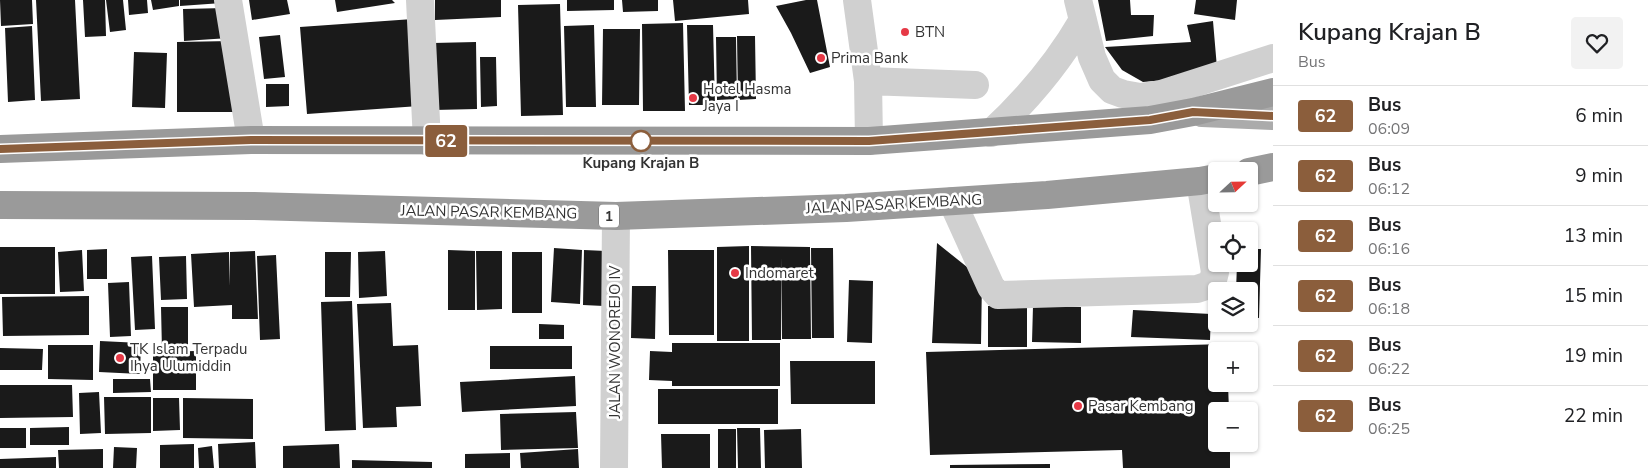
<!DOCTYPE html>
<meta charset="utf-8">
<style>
body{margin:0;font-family:"Nunito Sans",sans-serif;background:#f2f2f2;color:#202124;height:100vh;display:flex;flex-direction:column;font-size:19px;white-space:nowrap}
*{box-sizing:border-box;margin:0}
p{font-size:16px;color:#757577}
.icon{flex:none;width:28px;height:28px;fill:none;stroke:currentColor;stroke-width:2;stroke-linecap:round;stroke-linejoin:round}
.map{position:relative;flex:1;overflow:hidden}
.sheet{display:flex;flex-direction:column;background:#fff;width:375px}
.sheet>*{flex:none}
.badge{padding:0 10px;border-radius:4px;font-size:18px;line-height:32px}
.needle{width:32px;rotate:68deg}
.tools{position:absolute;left:1208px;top:162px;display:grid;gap:10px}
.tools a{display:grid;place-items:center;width:50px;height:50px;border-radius:5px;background:#fff;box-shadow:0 1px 4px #0004;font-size:25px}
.map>.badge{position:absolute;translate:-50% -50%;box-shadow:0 0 0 2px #fff}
.round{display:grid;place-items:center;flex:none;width:52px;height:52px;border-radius:5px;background:#f2f2f2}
.headline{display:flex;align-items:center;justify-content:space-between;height:85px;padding:0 25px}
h1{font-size:24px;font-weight:600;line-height:38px}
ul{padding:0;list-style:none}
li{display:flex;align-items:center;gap:15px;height:60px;padding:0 25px;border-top:1px solid #e0e0e0}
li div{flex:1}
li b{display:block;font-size:19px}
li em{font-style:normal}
li .badge{min-width:55px;font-weight:700;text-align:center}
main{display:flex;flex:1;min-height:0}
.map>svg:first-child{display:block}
</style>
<main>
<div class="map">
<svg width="1273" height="468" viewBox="0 0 1273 468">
<rect width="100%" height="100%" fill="#fff"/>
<path fill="#1a1a1a" d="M0,0h32l1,24 -32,2z
M36,0h39l5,99 -39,2z
M83,0h22l1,36 -21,1z
M106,0h17l3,30 -16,2z
M128,0h19l1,13 -19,2z
M151,0h28v6l-26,4z
M180,0h41l1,3 -42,3z
M249,0h38l3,14 -38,6z
M335,0h57l3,3 -58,9z
M435,0h66v17l-66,3z
M567,0h47v10l-47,1z
M622,0h36v11l-35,1z
M673,0h75l1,14 -74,7z
M806,0h11l13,67 -20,6 -19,-40 -15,-27z
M1098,0h32l1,15h23l-1,21 -47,5z
M1196,0h41l-2,20 -41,-6z
M560,4l3,111 -42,1 -3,-111z
M225,8l4,30 -45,3 -1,-32z
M413,19l6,87 -112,8 -7,-87z
M1213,21l4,47 -19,9 -55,5 -21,-12 -17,-23 86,-5 -4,-17z
M683,23l2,88h-42l-1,-87z
M594,25l2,82h-30l-2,-81z
M687,25h26l2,80h-26z
M32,26l3,74 -27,2 -3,-74z
M603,29h37l-1,76h-37z
M280,35l5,42 -21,2 -5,-42z
M737,36h18l1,63 -18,1z
M716,37h20l1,62 -20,1z
M231,41l10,71h-64v-70z
M476,42l1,67 -43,1 -1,-67z
M134,52l33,1 -2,55 -33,-1z
M480,57h16l1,49 -16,1z
M266,84h23v22l-23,1z
M937,243l45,36 -1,65 -49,-1z
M749,246v95h-32v-94z
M751,246l59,1 1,92h-29l-1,-82v83h-29z
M0,247h55v47h-55z
M554,248l28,2 -2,54 -29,-2z
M811,248h22l1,90h-22z
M107,249v30h-20v-29z
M1249,249h12l-2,69 -10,-1v-26h-13l1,-27h12z
M82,250l2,41 -24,1 -2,-40z
M448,250l27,1v59h-27z
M584,250l22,1 -2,55 -21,-1z
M668,250h46v85h-45z
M255,251l3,68h-26v-14l-38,2 -3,-53 38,-2 1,34v-34z
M385,251l2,45 -28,2 -1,-46z
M476,251h26v58l-25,1z
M325,252h26l-1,45h-25z
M512,252h30v61h-30z
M276,255l4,84 -20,1 -3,-84z
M152,256l3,73 -20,1 -4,-73z
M186,256l1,43 -26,1 -2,-43z
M849,280l24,1 -1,62 -25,-1z
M129,282l2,54 -21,1 -2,-54z
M632,286h24l-1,53 -24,-1z
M89,296v39l-86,1 -1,-39z
M352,301l4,129 -31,1 -4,-129z
M391,303l2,43 25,-1 3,61 -25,1 1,20 -34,1 -6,-124z
M988,306h39v41h-39z
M1033,306l48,1v36l-49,-1z
M161,307h27v43l-26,1z
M1133,310l78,4 -1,26 -79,-3z
M539,324l25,1v14h-25z
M100,341l41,2 -1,31 -41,-2z
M672,343h108v43h-108v-5l-23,-1 1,-29 22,1z
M1226,344l1,7h-11v33h12l1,27h-13v33h14v24h-107l-1,-18 -192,5 -4,-103z
M48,345h45v35l-45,-1z
M490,346h82v23h-82z
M0,348l43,1 -1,21h-42z
M196,351v39h-43v-38z
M790,361h85v43h-84z
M575,376l1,30 -114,6 -2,-30z
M113,379h37l1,13 -38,1z
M0,385h72l1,32 -73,1z
M658,389h120v35h-120z
M99,392l2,41 -21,1 -1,-41z
M104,397h47v36l-46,1z
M153,398h26l1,32 -27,1z
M183,398l70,1v40l-70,-1z
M576,412l2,36 -77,2 -1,-36z
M69,427v18h-39v-17z
M0,428h26v20h-26z
M737,428h23l1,40h-23z
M718,429h18v39h-18z
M801,429l1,39h-37l-1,-38z
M661,434h49v34h-48z
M255,442l1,26h-37l-1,-24z
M194,444v24h-34v-23z
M339,444l1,24h-57v-22z
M212,446l2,22h-15l-1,-20z
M114,447l23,1 -1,20h-23z
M103,449v19h-44l-1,-18z
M578,449l1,19h-58l-1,-15z
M510,453v15h-45v-14z
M56,457v11h-56v-9z
M352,460l80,2v6h-80z
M1050,464v4h-100v-3z"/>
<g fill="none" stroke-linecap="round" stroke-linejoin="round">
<path stroke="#d0d0d0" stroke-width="28" d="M228,0l23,140
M420,0l7,141
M857,0l11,81 1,60
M1078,0l14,57 10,23 10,10 11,4 17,3 21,-3 112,-36
M868,81l107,4
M991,133c36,-33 67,-70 92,-113
M952,201l39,86 7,8 199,-6 15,-5 3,-12 -15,-91
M614,468l2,-252"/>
<path stroke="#ababab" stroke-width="28" d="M1202,113l71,3"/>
<path stroke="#9a9a9a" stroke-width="28" d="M0,149l251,-9 618,1 281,-21 43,-8 80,-20
M1249,172l24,-5
M0,205l254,1 362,10 230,-8 201,-13 153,-14 16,-3"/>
</g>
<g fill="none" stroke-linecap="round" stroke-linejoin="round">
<defs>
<path id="line" d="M0,149l251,-9 618,1 281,-21 43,-8 80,4"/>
</defs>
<use href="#line" stroke="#fff" stroke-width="11"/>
<use href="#line" stroke="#8b5e3c" stroke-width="8"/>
</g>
<g fill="#e63946" stroke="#fff" stroke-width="2">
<circle cx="905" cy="32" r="5"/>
<circle cx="821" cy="58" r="5"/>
<circle cx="693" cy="98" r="5"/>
<circle cx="735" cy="273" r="5"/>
<circle cx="120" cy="358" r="5"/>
<circle cx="1078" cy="406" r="5"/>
</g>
<circle fill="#fff" stroke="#8b5e3c" stroke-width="2.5" cx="641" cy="141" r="10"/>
<g text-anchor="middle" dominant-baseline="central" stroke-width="5" stroke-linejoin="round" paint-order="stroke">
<rect fill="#fff" stroke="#707070" stroke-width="1" x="599" y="204.5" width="20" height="23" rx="4"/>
<g font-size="14" font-weight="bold" fill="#333">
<text x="609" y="216">1</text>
</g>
<g font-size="15" fill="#333" stroke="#fff" text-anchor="start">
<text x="915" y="32">BTN</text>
<text x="831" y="58">Prima Bank</text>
<text x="703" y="89">Hotel Hasma<tspan x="703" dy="17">Jaya I</tspan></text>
<text x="745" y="273">Indomaret</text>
<text x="130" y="349">TK Islam Terpadu<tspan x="130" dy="17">Ihya Ulumiddin</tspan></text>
<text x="1088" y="406">Pasar Kembang</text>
</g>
<g font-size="15" font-weight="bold" fill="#333" stroke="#fff">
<text x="641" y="163">Kupang Krajan B</text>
</g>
<g font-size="15" fill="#333" stroke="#fff">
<text transform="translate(894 204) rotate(-3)">JALAN PASAR KEMBANG</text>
<text transform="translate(489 212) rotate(1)">JALAN PASAR KEMBANG</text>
<text transform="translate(615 342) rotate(-90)">JALAN WONOREJO IV</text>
</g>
</g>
</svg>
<div class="tools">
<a><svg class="needle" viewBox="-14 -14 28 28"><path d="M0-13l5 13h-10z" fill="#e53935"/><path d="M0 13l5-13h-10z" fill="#757577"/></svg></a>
<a><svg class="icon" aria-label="locate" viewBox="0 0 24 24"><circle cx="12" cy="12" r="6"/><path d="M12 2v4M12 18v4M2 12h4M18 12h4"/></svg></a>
<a><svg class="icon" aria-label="layers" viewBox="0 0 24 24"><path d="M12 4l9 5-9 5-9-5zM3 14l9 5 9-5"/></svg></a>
<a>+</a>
<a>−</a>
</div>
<b class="badge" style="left:446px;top:141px;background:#8b5e3c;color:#fff">62</b>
</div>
<section class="sheet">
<div class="headline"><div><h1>Kupang Krajan B</h1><p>Bus</p></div><a class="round"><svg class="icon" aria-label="heart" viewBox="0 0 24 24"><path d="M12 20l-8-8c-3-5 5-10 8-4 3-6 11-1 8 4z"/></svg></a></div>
<ul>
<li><span class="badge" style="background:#8b5e3c;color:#fff">62</span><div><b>Bus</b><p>06:09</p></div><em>6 min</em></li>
<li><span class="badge" style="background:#8b5e3c;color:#fff">62</span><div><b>Bus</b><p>06:12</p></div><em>9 min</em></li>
<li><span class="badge" style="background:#8b5e3c;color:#fff">62</span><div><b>Bus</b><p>06:16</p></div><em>13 min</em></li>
<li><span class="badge" style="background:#8b5e3c;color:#fff">62</span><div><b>Bus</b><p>06:18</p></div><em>15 min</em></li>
<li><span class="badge" style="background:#8b5e3c;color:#fff">62</span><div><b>Bus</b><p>06:22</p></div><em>19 min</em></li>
<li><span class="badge" style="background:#8b5e3c;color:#fff">62</span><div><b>Bus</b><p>06:25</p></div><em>22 min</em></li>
</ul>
</section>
</main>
